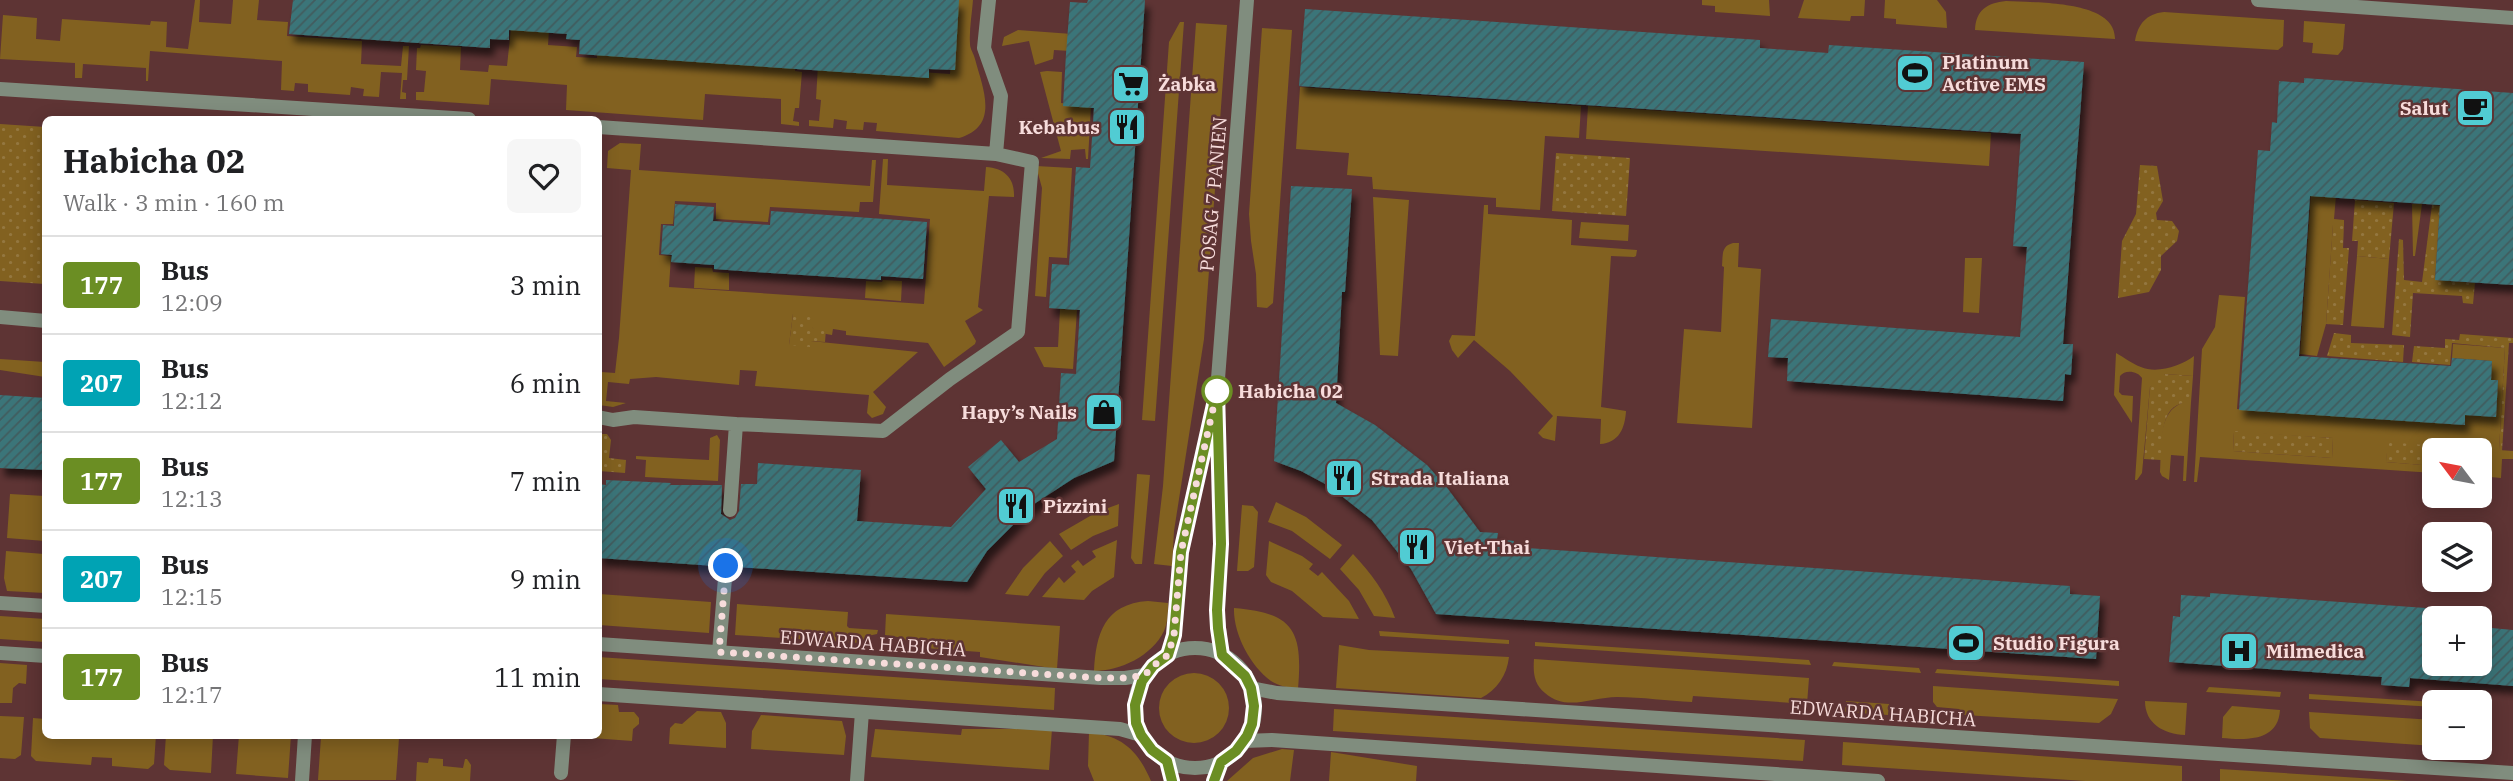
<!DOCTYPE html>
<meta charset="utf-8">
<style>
body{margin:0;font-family:"IBM Plex Serif",serif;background:#f6f6f6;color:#202124;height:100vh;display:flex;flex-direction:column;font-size:26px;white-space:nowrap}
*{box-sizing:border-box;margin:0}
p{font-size:23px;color:#757577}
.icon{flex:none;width:38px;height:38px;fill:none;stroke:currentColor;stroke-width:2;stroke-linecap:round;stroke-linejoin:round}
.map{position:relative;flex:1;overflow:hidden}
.side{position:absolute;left:42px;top:116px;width:560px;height:623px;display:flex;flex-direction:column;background:#fff;border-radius:10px;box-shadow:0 4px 18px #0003}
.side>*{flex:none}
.badge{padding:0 14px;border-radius:5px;font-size:24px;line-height:46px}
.needle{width:46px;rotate:302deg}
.buttons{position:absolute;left:2422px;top:438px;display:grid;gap:14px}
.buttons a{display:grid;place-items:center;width:70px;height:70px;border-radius:10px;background:#fff;box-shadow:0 4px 18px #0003;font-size:35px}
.you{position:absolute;width:35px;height:35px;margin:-18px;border:5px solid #fff;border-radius:50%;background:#1a73e8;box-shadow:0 0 0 10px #1a73e833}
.map>.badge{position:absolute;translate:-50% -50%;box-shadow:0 0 0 4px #fff}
.round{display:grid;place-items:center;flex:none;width:74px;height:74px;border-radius:10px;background:#f6f6f6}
.summary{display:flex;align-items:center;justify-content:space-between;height:119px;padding:0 21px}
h1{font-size:33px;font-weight:800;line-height:52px}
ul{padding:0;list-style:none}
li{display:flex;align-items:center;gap:21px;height:98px;padding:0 21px;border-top:2px solid #e0e0e0}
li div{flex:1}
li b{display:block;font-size:26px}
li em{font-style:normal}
li .badge{min-width:77px;font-weight:700;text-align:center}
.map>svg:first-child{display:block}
</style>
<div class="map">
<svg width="2513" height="781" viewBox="0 0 2513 781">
<defs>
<pattern id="park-dots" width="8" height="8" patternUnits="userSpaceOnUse" patternTransform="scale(1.75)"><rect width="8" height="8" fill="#826120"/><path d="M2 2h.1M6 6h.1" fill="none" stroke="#947740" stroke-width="1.8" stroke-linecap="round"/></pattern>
<pattern id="building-hatch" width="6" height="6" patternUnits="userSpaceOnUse" patternTransform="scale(1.75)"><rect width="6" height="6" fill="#3b7579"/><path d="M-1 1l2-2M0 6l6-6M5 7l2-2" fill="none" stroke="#425c5e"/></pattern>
<filter id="shadow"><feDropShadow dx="4.5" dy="8" stdDeviation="3.5" flood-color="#0009"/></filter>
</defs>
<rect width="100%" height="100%" fill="#5e3434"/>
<path fill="#826120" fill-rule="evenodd" d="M195,0h5l-1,22 32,2 2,-24h26l-2,20 31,2 -1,14 75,5 -1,23 40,2 2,-20h6l-2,34h-4l-1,12 4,1v6h-6l2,-26 -21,-1 -2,25 -16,-1 1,-7 -13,-2 -1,8 -42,-3v-8l-13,-1 -1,8 -13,-1 1,-29 -132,-10 -2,30h-2v-13l-63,-4 -1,14h-7v-15l-75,-4 3,-44 34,3 -1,21 24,2 2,-22 88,6 1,-4 16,1 -1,25 22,2z
M514,0h37l-3,45 29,2 -1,10 21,1v-6l198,12v7l7,1 -3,36h-4l-2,13 6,1v4l-18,-2v-25l-76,-5 -2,26 -137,-10 1,-25 -76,-6 -2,26 -73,-5v-8h8l2,-21 -10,-1 1,-22h3l1,-3 40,2 -1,23 28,2 1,-7 18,1z
M956,0h17c-1,14 -4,30 -3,44 0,5 4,10 5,15 8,30 25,67 -16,79l-83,-7 1,-8 -13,-1 -1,8 -17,-1 1,-8 -13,-2 -1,9 -24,-2v-6l10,1 2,-21 -5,-1 2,-34 132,9z
M1702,0h67l1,16 -55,-4v-6l-13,-1z
M1804,0h61l-1,16h-13l-1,5 -52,-3z
M1885,0h52l9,12 1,16 -51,-4v-5l-12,-1z
M2006,1c30,2 110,-1 109,38l-140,-9c1,-20 12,-27 31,-29z
M2164,12l120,8 -1,26 -5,4 -143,-9c3,-17 11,-27 29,-29z
M2304,21l41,3 -2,25 -5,6 -26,-2 1,-10 -10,-1z
M1180,22h4l-29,399 -13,-1 27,-378z
M1196,23l31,2 -23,314 -30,192 -2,35 -18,-2 9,-78z
M1262,28l30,2 -19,273 -6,5 -10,-1 -1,-33 -5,-33 -2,-27z
M1018,30l54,4 -2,17 -16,-1 -1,9 -18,6 -6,-24 -27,5 2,-9z
M1047,71l15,1 -1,31 30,3 -3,53h-2l-1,-10 -14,1 -1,9 -29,-1 20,-7 -21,-79z
M1300,87l281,19 -2,32 -34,-2 -5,74 -44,-3v-9l-123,-9 -1,-12 -25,-2 2,-22 -53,-4z
M1588,106l403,27 -2,33 -403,-27z
M620,143l21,1 -2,26 231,16 2,-26h4l-3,42h-13l-1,10 -89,-5 -2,15 -52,-3v-16l-41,-2 -2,23h-12l-2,31 12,1 -2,31 255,17 6,-85 -51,-5 4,-55h5l-1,26 97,6 2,-24c18,1 29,11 28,30l-25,-1 -11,111 5,3 -18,11 11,20 -1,3 -31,23 -16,-24 -82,-8v-4l-13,-2 -1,6c-16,-2 -27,-12 -39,-21l-4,31 22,-4 107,11 -45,40 13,15 -3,7 -11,4 -5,-5 2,-18 -114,-9 2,-15 -17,-1 -1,15 -83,-8 -26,2 -1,5 -21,-2 -2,19 20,2 -13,4 -14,-2 2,-33 14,1 4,-35 12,-168 -24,-2 1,-17z
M2313,162l24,22 -3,35 10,1v5h-11l-7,99 -9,32 -17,-2z
M1036,166l36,2 -5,90 -18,-1 -3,40 -11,-1 7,-108z
M1373,197l36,3 -11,156 -18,-1z
M2412,204h10l-7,52h-2z
M1484,205h4v9l84,6 -1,25 66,5 -1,6 -2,1 -23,-1 -10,151 25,4c-1,17 -7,32 -26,33l1,-25 -44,-3 -2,25 -12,-3 -5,-5 15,-17 -43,-45 -36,-31 -16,18 -6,-8 -3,-9 3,-6 23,1z
M1581,222l48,3 -1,16 -49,-3z
M1733,243h6l-1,24 23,2 -9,159 -75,-5 7,-94 37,3 3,-65 -2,-1c1,-11 -1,-20 11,-23z
M2357,256l32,3 -5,69 -33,-2z
M1965,258h17l-3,55 -16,-1z
M695,267l17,1 1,4 16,1v17l-35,-2z
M883,280l19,1 -1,20 -36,-3 1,-17 16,1z
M2219,295l26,2 -8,112 227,16 1,-10 31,2 2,-36 -7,-1 1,-19 -40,-3 1,-14 52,4 -6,102 14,1v8h-11l-1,19 -21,-2v-26l-92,-7 -2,19 48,4v7l-234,-16 -3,25h-3l8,-133 13,-22zM2234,432l99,6 -1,20 -99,-7z
M1060,309l17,1 -4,59 -29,-2 -10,-20h24z
M2116,353c8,4 16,11 25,14 16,7 40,-1 53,-11l-1,20 -28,-2 -15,13 -8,86 -5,7h-2l7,-102c-4,-7 -17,-9 -22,-2l-1,16 3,3 11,1 -1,27 -18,-28z
M0,359l45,3v15l-45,-7z
M2184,402h7l-5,79h-3l1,-25 -13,-1 -2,25 -7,-4 -2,-4c2,-24 -4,-60 24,-70z
M717,435l3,5 -2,41 -73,-4 1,-17 -10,-1v-3l73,4 1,-22z
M1137,474l13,1 -8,89h-7l-4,-6z
M10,494l35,2v45l-38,-3z
M1276,502l30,15 36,28 -12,14 -38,-28 -24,-9z
M1119,504l-1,22 -25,10 -22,14 -12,-16 38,-22z
M1242,505l11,1 5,6 -4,55 -6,4h-11z
M1117,540l-3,37 -22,14 -8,9 -42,-3 17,-20 5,6 12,-11 -5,-6 7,-6 5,6 13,-9 -4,-6z
M1050,541l13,15 -18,17 -17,23 -23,-2 18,-26z
M1269,541l33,15 11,8 -4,5 9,7 4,-4 27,29 10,18 -36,-2 -31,-26 -21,-9 -5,-7z
M6,551l38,3 1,39 -38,-2 -3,-13z
M1353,554c18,19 33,39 42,64l-21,-2 -15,-26 -19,-21z
M599,594l112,8 -2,31 -110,-8z
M1148,601l20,2c0,10 0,19 -4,28 -12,25 -44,40 -70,40 2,-37 10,-67 54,-70z
M737,604l111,8 -1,14 2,2 29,2 -1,4 -9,2 -8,7 -125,-8z
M1234,608c60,5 69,23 64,81 -9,-1 -19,-3 -27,-8 -21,-15 -38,-48 -37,-73z
M886,614l174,12 -3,43 -77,-12v-5l-69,-5 -7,-9 -19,-3z
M0,616l45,3v23l-45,-3z
M1379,631l130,9v4l-129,-8z
M1535,642l274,18 2,5 -276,-19z
M1339,645l30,5 140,7c-2,18 -12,33 -28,41l-145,-10z
M598,657l457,31 -1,22 -455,-31z
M1534,659l275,19 -2,26 -114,-8 -1,6c-24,-1 -50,-5 -75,-5 -25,0 -51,15 -72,-4 -11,-9 -12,-20 -11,-34z
M1834,662l85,6 2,5 -89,-7z
M0,663l27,2 -1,19 -7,-1 -6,5 -1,15h-12z
M1937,669l182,12v5l-184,-13z
M1159 708a35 35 0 1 1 70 0a35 35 0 1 1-70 0Z
M1933,686l185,13 -7,15 -12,9 -135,-8 -5,-6 -22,-2 -4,-5z
M2209,687l72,5 -1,5 -74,-5z
M2309,694l125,8v5l-125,-8z
M1846,701l43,3 -1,11 -43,-3z
M2145,701l42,2 -2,32c-21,-1 -40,-11 -40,-34z
M599,704l19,1 1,7h15l5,6v6l-6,5 -1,12 -53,-4v-2h19z
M2232,706l48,4c-2,32 -34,30 -58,28l1,-21z
M1334,709l471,31 -2,21 -470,-30z
M697,711l24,1 5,11v25l-57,-4 1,-16 5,-5 7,1z
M2309,712l125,8v26l-114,-8 -10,-10z
M761,715l81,6 4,15 -2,19 -93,-6 1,-18z
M0,716l24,1 -3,38 -6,4 -15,-1z
M33,718l12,1 1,16h110l-2,29 -6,5 -36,-3v-8l-20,-1 -1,8 -55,-4 -5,-5z
M875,729l86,6 1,-6h90l-3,41 -178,-13z
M1089,732c34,4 49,19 62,49h-57l-6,-15z
M166,735h47l-2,38 -41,-3 -6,-5z
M239,735h52l-3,43 -52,-4z
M321,737l78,1 -3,42h-78z
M1843,742l339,24v15h-97l-243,-16z
M1282,749l12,1 -4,31h-63l26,-23z
M1331,752l86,14 -1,15h-87z
M429,758l14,1v7l20,2 2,-9h2l4,6 -1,16h-54l1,-19 11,1z
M2220,769l187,12h-187z"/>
<path fill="url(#park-dots)" d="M0,124l45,3v157l-45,-3z
M1556,153l74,5 -4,58 -74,-5z
M2140,165l17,1 6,35 -7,12 1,7 15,1 7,10 -2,10 -16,15v14l-12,22 -31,6 4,-57 14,-27z
M2355,200l39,3 -5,56 -32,-3 1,-15h-6z
M2432,205l8,1 -5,74 40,3 -2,21 -10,-1 -1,-7 -49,-3 -3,44 -18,-2 7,-96 4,1 1,40 18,2z
M2333,224l11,1 -1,23h6l-6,77 -17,-1z
M793,314l20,2 -1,12 14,1 -1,13 -14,-1 -1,6 -21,-2z
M2334,333l17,2v8l53,2 -1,17 -76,-6z
M2460,334l53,4v5h-4l-7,108 -3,-1 6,-102 -53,-5 -2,22 -38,-3 2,-16 31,2v-9l14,1z
M2165,374l28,2 -2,26c-32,0 -28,35 -30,58l-17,-1 6,-72 6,-8z
M2234,431l99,7 -1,20 -99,-7z
M602,434h5l4,6 -2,18 17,2 -1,13 -26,-2z
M2387,442l75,6v2h-28v16l-48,-4z"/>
<path fill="url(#building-hatch)" filter="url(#shadow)" d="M293,0h666l-4,70 -26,-1v9l-350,-24 1,-14 -14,-1 1,-5 -58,-4v10l-19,-1v9l-201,-14z
M1088,0h57l-31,461 -40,17 -40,26 -47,47 -20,31 -231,-15 -4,-8 -6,-3 -7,4 -3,6 -118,-8v-74l8,1v-5l65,3 -1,2h52l-1,29 9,6 5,-2 4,-7 2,-27h16l1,-21 103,7 -4,51 94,6 35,-38 -18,-22 33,-27 18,22 38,-23 4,-66 15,1 4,-64 -31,-2 3,-44 17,1 7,-98 14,1 4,-60 -31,-2 3,-52 4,-52 17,1z
M1305,9l455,31v8l68,5 1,-8 255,17 -21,282h10l-2,31 -6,-1 -2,27 -276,-20 1,-23 -20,-1 3,-38 249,18 7,-90 -14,-1 8,-112 -722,-48z
M2304,78l209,15v192l-78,-5 5,-75 -130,-9 -11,160 152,10 1,-8 40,3 -1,19h7l-2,37 -31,-2v10l-226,-15 19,-260 12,1 2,-29 5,1 2,-42 25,2z
M1291,186l61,3 -7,103h-3l-6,111 39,22 52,40 21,24 32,43 18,1 -1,6 17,2 -1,6 557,39v8l30,2 -4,63 -660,-45 -25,-45 -39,-49 -43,-34 -28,-15 -27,-10z
M675,204l39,3 -1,14 57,4 1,-14 156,11 -4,57 -42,-3v4l-126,-8 -41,-3v-4l-43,-3 1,-7 -11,-1 2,-29 11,1z
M0,395l46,3v72l-46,-2z
M2210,593l216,15 -3,30 11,1v24h46l1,-36 32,3v56l-103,-8 -1,9 -28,-2 1,-8 -213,-15 4,-46 7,1 1,-22 29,2z"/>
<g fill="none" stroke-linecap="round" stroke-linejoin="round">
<path stroke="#808d7e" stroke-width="14" d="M719,652l7,-86
M561,773l3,-38
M302,781l3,-46
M857,781l5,-69"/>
<path stroke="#808d7e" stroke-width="14" d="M989,0l-5,48 17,48 -5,58
M2258,0l255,18
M0,89l469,30
M598,127l398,27 36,8 -14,170 -68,47 -67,52 -147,-7 -102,-7 -21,3 -15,-3
M0,317l46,4
M730,510l6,-86
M0,603l46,3
M598,644l503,34h24l20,-3
M0,653l46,3
M1251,688l26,5 57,4 1179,76
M598,694l522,35 21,6
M1244,741l28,-1 606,41"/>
<path stroke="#808d7e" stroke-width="14" d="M1135 708a60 60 0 1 1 120 0a60 60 0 1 1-120 0Z
M1168,655l6,-20 7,-83 31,-139
M1222,655l-5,-45 4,-66 -4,-152 30,-392
M1167,761l5,20
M1214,781l7,-19"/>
</g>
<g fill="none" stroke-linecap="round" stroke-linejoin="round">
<defs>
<path id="line" d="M1172,781l-5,-20 -15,-11 -11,-15 -5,-12 -1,-18 7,-24 11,-15 15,-11 6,-20 7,-83 36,-161 4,153 -4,66 1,18 4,27 23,21 6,12 3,18 -2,18 -5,12 -11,15 -15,11 -7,19"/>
</defs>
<use href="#line" stroke="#fff" stroke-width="16"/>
<use href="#line" stroke="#6b8e23" stroke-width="10"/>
<path stroke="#f7dcdb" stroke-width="7" stroke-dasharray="0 12.6" d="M726,566l-7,86 382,26h24l20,-3 8,-9 15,-11 6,-20 7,-83 36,-161"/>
</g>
<defs>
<symbol id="stadium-square" viewBox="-11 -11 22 22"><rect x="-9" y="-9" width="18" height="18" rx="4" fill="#51ccd3" stroke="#5e3434"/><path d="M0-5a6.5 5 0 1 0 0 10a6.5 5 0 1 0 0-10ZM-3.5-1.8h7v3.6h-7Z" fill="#111"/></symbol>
<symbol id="supermarket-square" viewBox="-11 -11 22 22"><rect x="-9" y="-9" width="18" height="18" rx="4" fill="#51ccd3" stroke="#5e3434"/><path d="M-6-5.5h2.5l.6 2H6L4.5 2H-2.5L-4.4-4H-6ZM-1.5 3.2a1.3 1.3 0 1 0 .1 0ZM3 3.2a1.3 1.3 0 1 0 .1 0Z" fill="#111"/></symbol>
<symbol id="cafe-square" viewBox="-11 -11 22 22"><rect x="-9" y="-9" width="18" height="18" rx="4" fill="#51ccd3" stroke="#5e3434"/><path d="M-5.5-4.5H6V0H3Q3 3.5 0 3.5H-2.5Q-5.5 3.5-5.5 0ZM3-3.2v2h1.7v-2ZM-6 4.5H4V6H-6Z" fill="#111"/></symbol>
<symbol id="restaurant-square" viewBox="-11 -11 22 22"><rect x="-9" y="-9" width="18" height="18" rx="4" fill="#51ccd3" stroke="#5e3434"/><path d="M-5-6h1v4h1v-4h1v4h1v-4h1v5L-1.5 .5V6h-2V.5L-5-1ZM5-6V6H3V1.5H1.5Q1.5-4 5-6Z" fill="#111"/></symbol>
<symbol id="shop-square" viewBox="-11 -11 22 22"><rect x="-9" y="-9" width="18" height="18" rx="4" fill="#51ccd3" stroke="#5e3434"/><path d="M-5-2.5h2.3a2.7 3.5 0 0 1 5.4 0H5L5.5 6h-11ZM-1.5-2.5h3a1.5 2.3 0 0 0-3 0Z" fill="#111"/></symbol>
<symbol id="hospital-square" viewBox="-11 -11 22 22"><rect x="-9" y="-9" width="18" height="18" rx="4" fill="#51ccd3" stroke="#5e3434"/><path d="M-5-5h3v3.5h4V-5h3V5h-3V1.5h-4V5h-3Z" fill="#111"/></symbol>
</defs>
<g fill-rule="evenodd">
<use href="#stadium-square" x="1893" y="51" width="44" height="44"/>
<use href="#supermarket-square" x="1109" y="62" width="44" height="44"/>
<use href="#cafe-square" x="2453" y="86" width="44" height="44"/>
<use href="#restaurant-square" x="1105" y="105" width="44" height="44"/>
<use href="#shop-square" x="1082" y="390" width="44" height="44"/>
<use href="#restaurant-square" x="1322" y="456" width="44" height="44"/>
<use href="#restaurant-square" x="994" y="484" width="44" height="44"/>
<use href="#restaurant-square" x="1395" y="525" width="44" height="44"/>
<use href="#stadium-square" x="1944" y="621" width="44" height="44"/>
<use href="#hospital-square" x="2217" y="629" width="44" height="44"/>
</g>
<circle fill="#fff" stroke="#6b8e23" stroke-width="3.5" cx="1217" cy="391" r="14"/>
<g text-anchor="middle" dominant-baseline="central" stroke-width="5" stroke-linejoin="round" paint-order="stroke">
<g font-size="19" font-weight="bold" fill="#f7dcdb" stroke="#5e3434" text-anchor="start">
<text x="1942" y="62">Platinum<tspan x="1942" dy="22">Active EMS</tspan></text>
<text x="1158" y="84">Żabka</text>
<text x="2448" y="108" text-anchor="end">Salut</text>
<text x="1100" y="127" text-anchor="end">Kebabus</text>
<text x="1077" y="412" text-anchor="end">Hapy’s Nails</text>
<text x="1371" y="478">Strada Italiana</text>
<text x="1043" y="506">Pizzini</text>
<text x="1444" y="547">Viet-Thai</text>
<text x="1993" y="643">Studio Figura</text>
<text x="2266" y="651">Milmedica</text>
</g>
<g font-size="19" fill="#f7dcdb" stroke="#5e3434">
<text transform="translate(1213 194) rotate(-85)">POSAG 7 PANIEN</text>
<text transform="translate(873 643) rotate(4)">EDWARDA HABICHA</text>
<text transform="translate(1883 713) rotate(4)">EDWARDA HABICHA</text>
</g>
<g font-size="19" font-weight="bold" fill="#f7dcdb" stroke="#5e3434" text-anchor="start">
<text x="1238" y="391">Habicha 02</text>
</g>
</g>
</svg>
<div class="buttons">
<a><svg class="needle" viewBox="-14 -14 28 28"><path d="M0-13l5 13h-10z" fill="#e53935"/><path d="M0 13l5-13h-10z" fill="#757577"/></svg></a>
<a><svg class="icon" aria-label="layers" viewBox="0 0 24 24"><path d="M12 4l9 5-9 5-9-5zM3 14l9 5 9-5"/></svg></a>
<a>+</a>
<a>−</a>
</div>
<div class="you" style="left:726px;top:566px"></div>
<section class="side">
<div class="summary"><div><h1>Habicha 02</h1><p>Walk · 3 min · 160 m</p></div><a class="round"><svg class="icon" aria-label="heart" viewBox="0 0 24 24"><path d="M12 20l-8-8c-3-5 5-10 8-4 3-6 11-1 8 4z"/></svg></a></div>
<ul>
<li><span class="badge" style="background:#6b8e23;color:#fff">177</span><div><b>Bus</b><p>12:09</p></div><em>3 min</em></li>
<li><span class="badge" style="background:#00a3b4;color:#fff">207</span><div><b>Bus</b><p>12:12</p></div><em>6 min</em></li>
<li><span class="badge" style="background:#6b8e23;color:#fff">177</span><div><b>Bus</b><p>12:13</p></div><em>7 min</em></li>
<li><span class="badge" style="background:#00a3b4;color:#fff">207</span><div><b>Bus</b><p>12:15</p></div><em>9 min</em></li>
<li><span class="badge" style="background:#6b8e23;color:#fff">177</span><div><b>Bus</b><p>12:17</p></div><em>11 min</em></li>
</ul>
</section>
</div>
